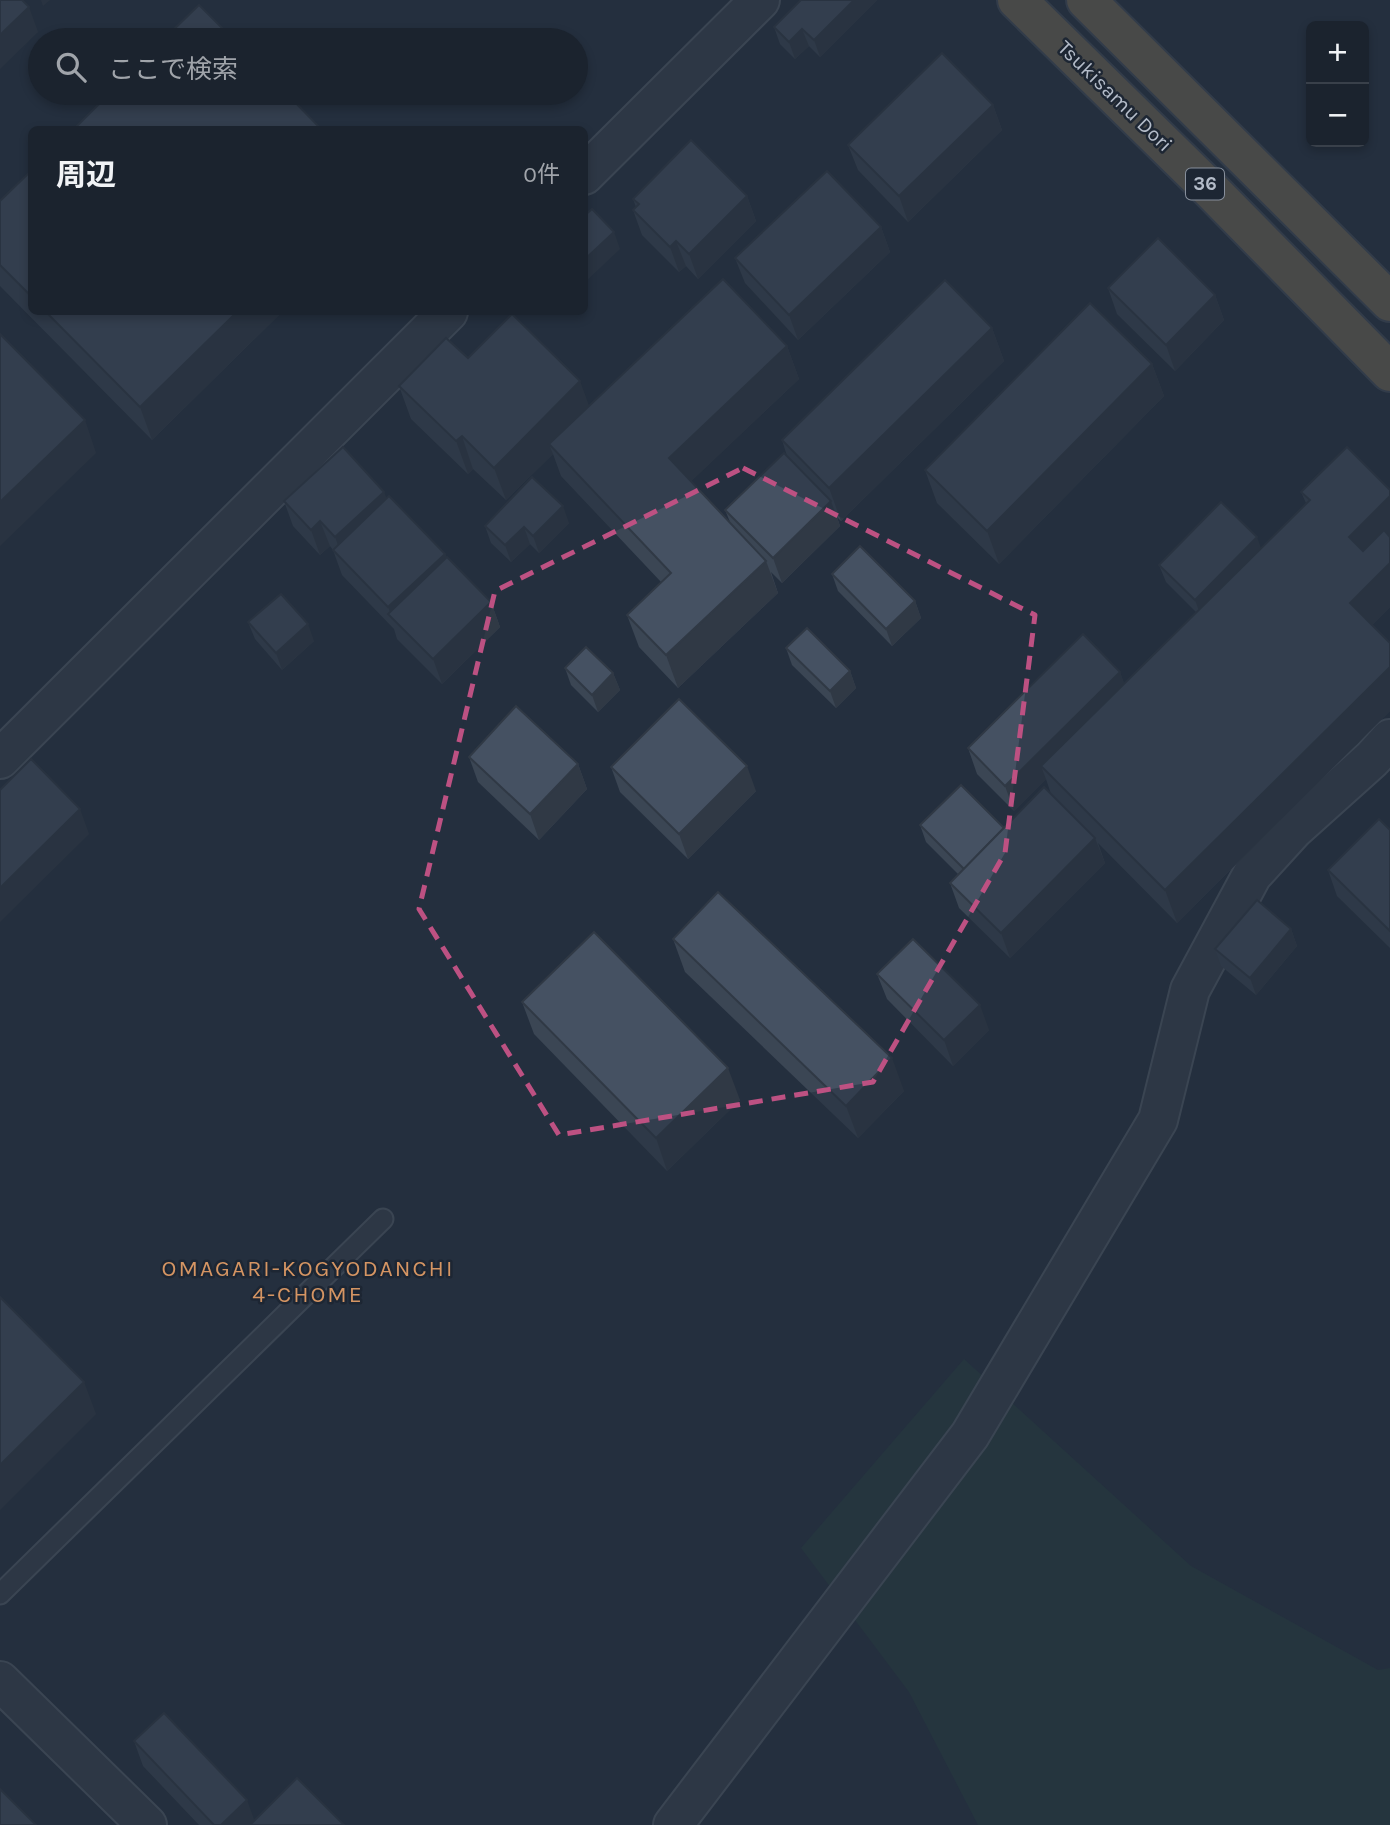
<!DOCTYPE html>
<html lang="ja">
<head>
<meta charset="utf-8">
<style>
	:root { --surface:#1b232e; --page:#242b36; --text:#f1f3f6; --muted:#a0a4aa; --line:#39404a }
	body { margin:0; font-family:Karla,"Noto Sans JP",sans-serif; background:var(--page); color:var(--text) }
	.controls { position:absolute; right:21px; top:21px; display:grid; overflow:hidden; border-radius:10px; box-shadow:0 4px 10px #0003 }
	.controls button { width:63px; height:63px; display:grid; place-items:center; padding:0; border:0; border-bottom:2px solid var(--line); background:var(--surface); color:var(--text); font:35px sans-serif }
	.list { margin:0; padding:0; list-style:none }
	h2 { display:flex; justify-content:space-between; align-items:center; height:91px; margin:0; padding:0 28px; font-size:30px }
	h2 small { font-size:23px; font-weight:400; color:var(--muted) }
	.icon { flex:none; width:38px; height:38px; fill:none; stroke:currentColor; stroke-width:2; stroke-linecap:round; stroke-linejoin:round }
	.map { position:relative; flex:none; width:1390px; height:1825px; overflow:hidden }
	.search { position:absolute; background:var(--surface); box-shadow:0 4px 10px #0003; left:28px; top:28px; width:560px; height:77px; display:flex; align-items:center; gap:18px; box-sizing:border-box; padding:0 24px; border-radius:38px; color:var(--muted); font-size:26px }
	.panel { position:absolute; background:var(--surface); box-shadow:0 4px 10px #0003; left:28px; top:126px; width:560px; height:189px; border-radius:10px }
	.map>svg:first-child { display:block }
	.green { fill:#263c3f }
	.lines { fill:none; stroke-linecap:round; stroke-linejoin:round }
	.lane-casing { stroke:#565f6c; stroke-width:23 }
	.street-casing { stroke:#565f6c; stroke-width:42 }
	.highway-casing { stroke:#434c59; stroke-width:42 }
	.lane { stroke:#38414e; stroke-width:19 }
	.street { stroke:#38414e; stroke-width:38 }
	.highway { stroke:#746855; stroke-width:38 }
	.wall { fill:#3b4654 }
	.shaded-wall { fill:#303945 }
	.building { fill:#455162; stroke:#303945; stroke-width:2 }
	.marked { fill:none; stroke:#bd5182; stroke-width:5; stroke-dasharray:14 9; stroke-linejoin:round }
	.labels { text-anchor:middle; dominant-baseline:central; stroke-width:5; stroke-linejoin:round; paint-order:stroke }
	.shield { fill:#1d2633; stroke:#878f9c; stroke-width:2 }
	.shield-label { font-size:19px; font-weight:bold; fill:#b4bcc9 }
	.street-label { font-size:21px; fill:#b4bcc9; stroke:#1d2633 }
	.neighbourhood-label { font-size:23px; letter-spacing:2px; fill:#d59563; stroke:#1d2633 }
</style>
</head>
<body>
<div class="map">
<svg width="1390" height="1825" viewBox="0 0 1390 1825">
	<rect width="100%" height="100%" fill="#242f3e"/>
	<!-- green -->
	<path class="green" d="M964,1359l227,207 187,104 12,-2v157h-412l-69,-133 -108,-144z"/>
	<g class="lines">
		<!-- lane casing -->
		<g class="lane-casing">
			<path id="lane" d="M0,1594l383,-375"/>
		</g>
		<!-- street casing -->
		<g class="street-casing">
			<g id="street">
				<path d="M584,175l176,-175"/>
				<path d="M0,759l448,-447"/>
				<path d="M0,1681l147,144"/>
				<path d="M673,1825l297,-390 188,-315 32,-130 62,-115 42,-46 78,-70 18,-20"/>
			</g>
		</g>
		<!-- highway casing -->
		<g class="highway-casing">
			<g id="highway">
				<path d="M1017,0l194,190 179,182"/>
				<path d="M1086,0l304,302"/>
			</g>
		</g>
		<!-- lane -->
		<use href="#lane" class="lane"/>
		<!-- street -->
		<use href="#street" class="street"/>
		<!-- highway -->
		<use href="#highway" class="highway"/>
	</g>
	<!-- wall -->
	<g class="wall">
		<path d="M801,0h76l-57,57 -11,-11 -14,13 -15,-15 -6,-17z"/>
		<path d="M993,105l9,25 -94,92 -50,-52 -10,-25z"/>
		<path d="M32,170v142h250l-130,128 -152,-154v-85z"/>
		<path d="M747,196l9,25 -58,58 -12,-13 -7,6 -37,-37 -9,-25 3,-3 -3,-8z"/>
		<path d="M881,227l9,25 -92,88 -53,-57 -10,-25z"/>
		<path d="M1108,288l107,7 9,25 -49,51 -58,-57z"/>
		<path d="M992,328l12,33 -163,160 -4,-4 3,9 -58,57 -11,-11 7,21 -100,95 -39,-41 -12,-32 34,-33 -100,-106 -8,-22 -47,46 -33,-31 -5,5 -57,-55 -12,-33 69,-28 121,48 198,-60 12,33 -108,102 39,41 -5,-12 62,-54 -5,-16z"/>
		<path d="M1152,364l12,32 -165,168 -62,-61 -12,-33z"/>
		<path d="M1390,490v117l-18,18 18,18v68l-213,212 -79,-80 7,20 -95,95 -51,-50 -9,-25 8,-9 -32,-32 -6,-17 84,3 47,-34 -5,-15 -32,32 -37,-37 -9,-26 152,-76 4,12 72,-72 -30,-30 -7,-17 102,-17 45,-45 -5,-11z"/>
		<path d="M387,499l58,55 1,4 45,44 9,25 -58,57 -45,-45 -3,-10 -52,-54 -9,-25 -3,-4 -10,9 -27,-29 -9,-25z"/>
		<path d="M569,523l-30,30 -9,-9 -19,18 -20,-19 -6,-17z"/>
		<path d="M832,574l83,27 6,17 -29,28 -54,-55z"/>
		<path d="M248,622l66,19 -32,29 -27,-31z"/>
		<path d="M786,648l64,23 6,17 -20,20 -44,-43z"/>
		<path d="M565,668l48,5 7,17 -22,22 -27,-27z"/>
		<path d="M469,757l109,7 9,25 -48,51 -61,-58z"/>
		<path d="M611,767l145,24 -68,68 -68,-67z"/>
		<path d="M1390,830v118l-53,-52 -9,-26z"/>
		<path d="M1291,929l6,17 -41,49 -35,-29 -6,-17z"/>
		<path d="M673,939l231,152 -46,47 -173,-166z"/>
		<path d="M877,974l112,56 -36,36 -66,-67z"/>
		<path d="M522,1002l218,98 -73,71 -133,-137z"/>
		<path d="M134,1741l121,80 89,4h-145l-56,-59z"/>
	</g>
	<!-- shaded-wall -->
	<g class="shaded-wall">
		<path d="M41,0h9l-7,6z"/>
		<path d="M854,0h23l-57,57 -6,-17z"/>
		<path d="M29,7l9,25 -38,37v-34z"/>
		<path d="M802,29l7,17 -14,13 -6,-17z"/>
		<path d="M993,105l9,25 -94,92 -9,-26z"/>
		<path d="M747,196l9,25 -58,58 -9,-25z"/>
		<path d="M881,227l9,25 -92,88 -9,-25z"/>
		<path d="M614,232l6,17 -36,34v-23z"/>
		<path d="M676,241l10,25 -7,6 -9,-25z"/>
		<path d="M1215,295l9,25 -49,51 -9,-26z"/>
		<path d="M237,312h45l-130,128 -12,-33z"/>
		<path d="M992,328l12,33 -163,160 -12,-33z"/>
		<path d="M787,346l12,33 -118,112 -12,-33z"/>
		<path d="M1152,364l12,32 -165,168 -12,-33z"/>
		<path d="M580,381l12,33 -43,30 4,10 -47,46 -12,-32z"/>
		<path d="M85,420l11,33 -96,93v-44z"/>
		<path d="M462,436l11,33 -5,5 -12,-33z"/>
		<path d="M384,492l10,25 -50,45 -9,-25z"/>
		<path d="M1390,496v45l-29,29 -12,-33z"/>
		<path d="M831,501l9,25 -58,57 -9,-25z"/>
		<path d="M563,506l6,17 -30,30 -6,-17z"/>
		<path d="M320,521l10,25 -10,9 -9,-25z"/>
		<path d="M524,527l6,17 -19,18 -6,-17z"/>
		<path d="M1257,537l6,17 -62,63 -6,-17z"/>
		<path d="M445,554l9,25 -62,38 -4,-10z"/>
		<path d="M766,561l12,32 -100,95 -12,-33z"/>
		<path d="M1390,563v44l-28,29 -12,-33z"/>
		<path d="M915,601l6,17 -29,28 -6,-17z"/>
		<path d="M491,602l9,25 -58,57 -9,-25z"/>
		<path d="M308,624l6,17 -32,29 -6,-17z"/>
		<path d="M1390,667v44l-213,212 -12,-33z"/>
		<path d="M850,671l6,17 -20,20 -6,-17z"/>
		<path d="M1120,672l9,25 -88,69 5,13 -32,32 -9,-25z"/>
		<path d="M613,673l7,17 -22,22 -6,-17z"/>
		<path d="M578,764l9,25 -48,51 -9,-26z"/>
		<path d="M747,766l9,25 -68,68 -9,-25z"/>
		<path d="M80,809l9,25 -89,88v-34z"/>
		<path d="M1095,838l10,25 -95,95 -9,-25z"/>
		<path d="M1291,929l6,17 -41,49 -6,-17z"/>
		<path d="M980,1005l9,25 -36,36 -9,-26z"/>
		<path d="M892,1058l12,33 -46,47 -12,-32z"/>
		<path d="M728,1068l12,32 -73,71 -11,-33z"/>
		<path d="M84,1382l12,32 -96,96v-45z"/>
		<path d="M247,1800l9,25h-35z"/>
	</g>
	<!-- building -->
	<g class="building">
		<path d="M0,0h22l7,7 -29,28z"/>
		<path d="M801,0h53l-40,40 -12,-11 -13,13 -15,-15z"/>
		<path d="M199,5l35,35h-71z"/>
		<path d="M942,53l51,52 -94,91 -51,-51z"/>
		<path d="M110,93h176l36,37h-249z"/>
		<path d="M691,140l56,56 -58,58 -13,-13 -6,6 -37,-37 6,-6 -6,-5z"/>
		<path d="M32,170v127l-32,-32v-64z"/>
		<path d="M827,171l54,56 -92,88 -54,-57z"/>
		<path d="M592,209l22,23 -30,28v-44z"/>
		<path d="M1158,238l57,57 -49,50 -58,-57z"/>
		<path d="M723,279l64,67 -118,112 97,103 -100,94 -39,-40 44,-42 -122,-129z"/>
		<path d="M945,280l47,48 -163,160 -47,-48z"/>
		<path d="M1090,303l62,61 -165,167 -62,-61z"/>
		<path d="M46,312h191l-97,95z"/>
		<path d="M512,314l68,67 -86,87 -32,-32 -6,5 -57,-55 47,-48 22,20z"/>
		<path d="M0,334l85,86 -85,82z"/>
		<path d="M343,447l41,45 -49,45 -15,-16 -9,9 -27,-29z"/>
		<path d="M1347,447l43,43v6l-41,41 14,14 21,-21 6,7v26l-40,40 40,40v24l-225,223 -124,-124 269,-266 -9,-8z"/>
		<path d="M784,453l47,48 -58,57 -48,-48z"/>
		<path d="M532,477l31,29 -30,30 -9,-9 -19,18 -20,-19z"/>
		<path d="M389,496l56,58 -57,53 -55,-57z"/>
		<path d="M1221,502l36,35 -62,63 -36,-35z"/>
		<path d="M860,546l55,55 -29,28 -54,-55z"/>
		<path d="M447,557l44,45 -58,57 -45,-45z"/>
		<path d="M281,594l27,30 -32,29 -28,-31z"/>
		<path d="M807,628l43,43 -20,20 -44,-43z"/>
		<path d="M1083,634l37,38 -115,114 -37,-38z"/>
		<path d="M586,647l27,26 -21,22 -27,-27z"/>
		<path d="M679,699l68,67 -68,68 -68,-67z"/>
		<path d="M516,706l62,58 -48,50 -61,-57z"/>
		<path d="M31,759l49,50 -80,79v-98z"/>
		<path d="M961,785l43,43 -40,41 -44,-44z"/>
		<path d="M1044,787l51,51 -94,95 -51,-50z"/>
		<path d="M1379,819l11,11v101l-62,-61z"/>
		<path d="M718,892l174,166 -46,48 -173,-167z"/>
		<path d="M1257,900l34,29 -41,49 -35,-29z"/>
		<path d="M594,932l134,136 -72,70 -134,-136z"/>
		<path d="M913,939l67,66 -36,35 -67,-66z"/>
		<path d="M0,1297l84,85 -84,83z"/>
		<path d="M164,1713l83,87 -26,25h-7l-80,-84z"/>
		<path d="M297,1778l47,47h-94z"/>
		<path d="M0,1789l36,36h-36z"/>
	</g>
	<!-- marked area -->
	<path d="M0 0H1390V1825H0ZM743,468l292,147 -30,238 -132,229 -314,53 -140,-226 76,-318z" fill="#242f3e" fill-opacity=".55" fill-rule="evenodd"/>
	<path class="marked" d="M743,468l292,147 -30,238 -132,229 -314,53 -140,-226 76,-318z"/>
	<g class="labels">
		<!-- shield labels -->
		<rect class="shield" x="1186" y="168.5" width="38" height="31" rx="5"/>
		<g class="shield-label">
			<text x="1205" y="184">36</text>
		</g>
		<!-- street labels -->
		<g class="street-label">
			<text transform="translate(1115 96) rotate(44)">Tsukisamu Dori</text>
		</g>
		<!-- neighbourhood labels -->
		<g class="neighbourhood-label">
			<text x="308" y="1268">OMAGARI-KOGYODANCHI<tspan x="308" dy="26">4-CHOME</tspan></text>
		</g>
	</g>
</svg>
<div class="controls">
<button>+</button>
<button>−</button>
</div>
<div class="search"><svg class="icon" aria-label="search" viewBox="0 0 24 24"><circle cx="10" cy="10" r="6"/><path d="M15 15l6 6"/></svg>ここで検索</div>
<section class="panel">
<h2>周辺<small>0件</small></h2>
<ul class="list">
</ul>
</section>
</div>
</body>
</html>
